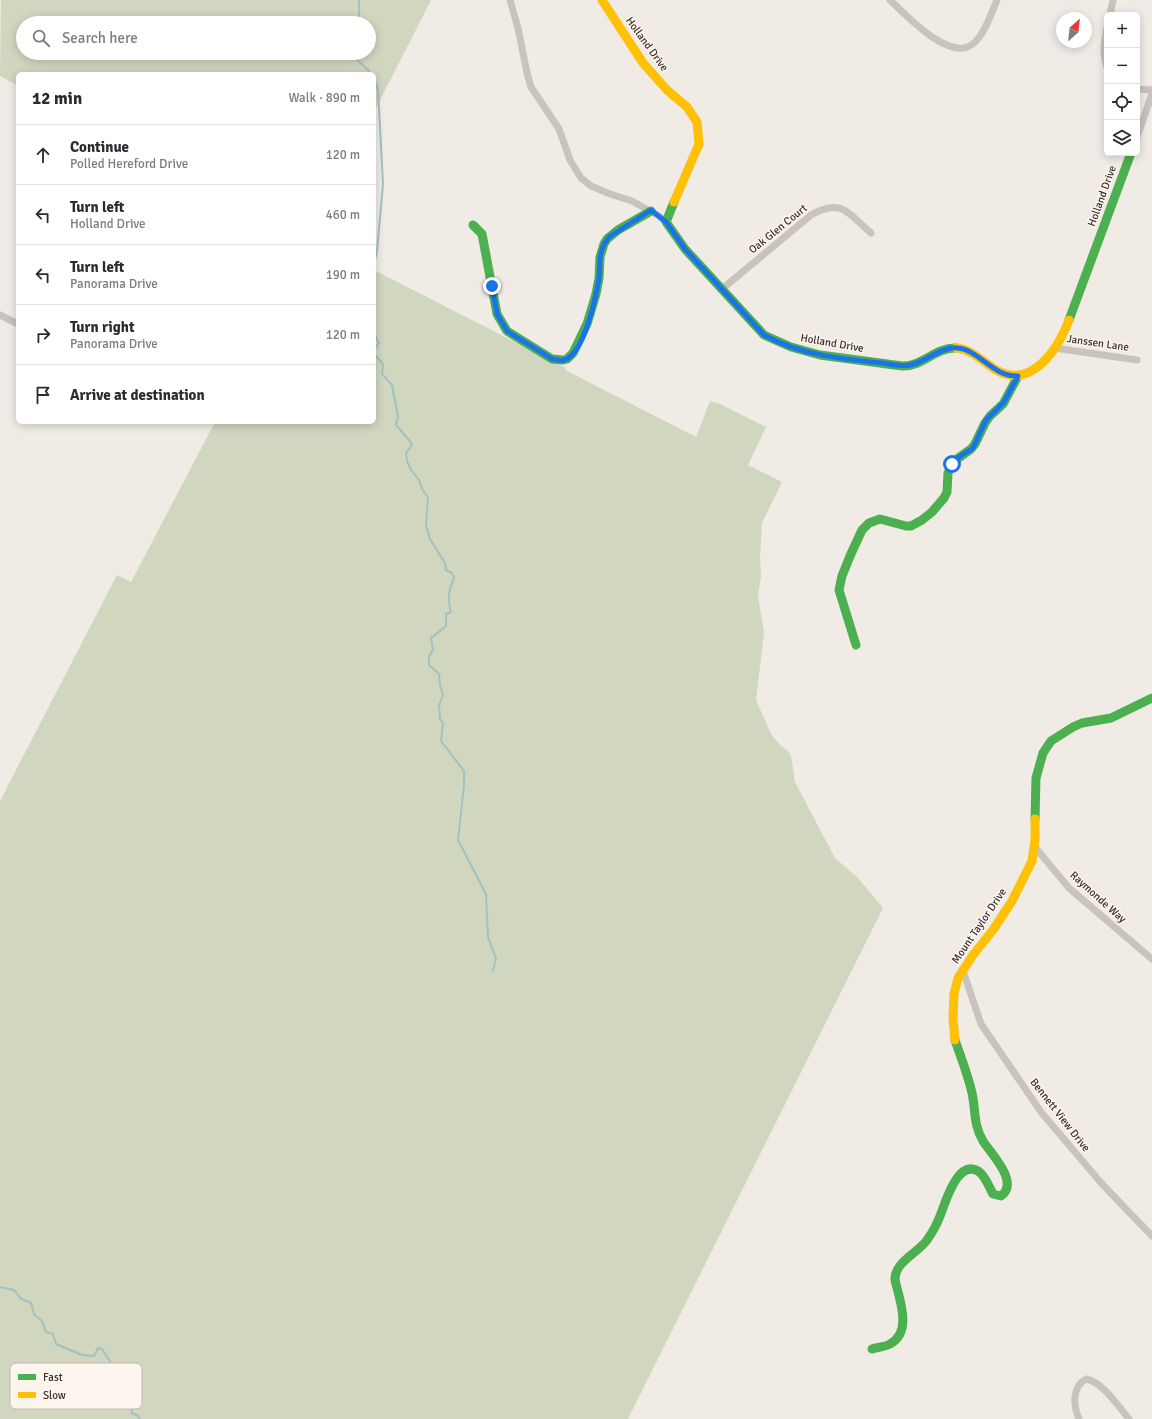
<!DOCTYPE html>
<html lang="en">
<head>
<meta charset="utf-8">
<style>
	:root { --surface:#fff; --page:#f7f7f7; --text:#2b2b33; --muted:#7c7c81; --line:#e1e1e2 }
	body { margin:0; font-family:Signika,sans-serif; background:var(--page); color:var(--text) }
	.controls { position:absolute; right:12px; top:12px; display:grid; overflow:hidden; border-radius:6px; box-shadow:0 2px 10px #0003 }
	.controls button { width:36px; height:36px; display:grid; place-items:center; padding:0; border:0; border-bottom:1px solid var(--line); background:var(--surface); color:var(--text); font:20px sans-serif }
	.compass { position:absolute; left:1056px; top:12px; width:36px; height:36px; border-radius:50%; background:var(--surface); box-shadow:0 2px 10px #0003; rotate:27deg }
	.stop { position:absolute; width:12px; height:12px; margin:-9px; border:3px solid #1a73e8; border-radius:50%; background:#fff }
	.stop.end { background:#1a73e8; border-color:#fff; box-shadow:0 1px 4px #0008 }
	.list { margin:0; padding:0; list-style:none }
	h2 { display:flex; justify-content:space-between; align-items:center; height:52px; margin:0; padding:0 16px; font-size:17px }
	h2 small { font-size:13px; font-weight:400; color:var(--muted) }
	.list li { display:grid; grid-template-columns:26px 1fr auto; gap:12px; align-items:center; box-sizing:border-box; height:60px; padding:0 16px; border-top:1px solid var(--line) }
	.list b { display:block; font-size:15px; white-space:nowrap }
	.list p { margin:0; font-size:13px; white-space:nowrap; color:var(--muted) }
	.list em { font-size:13px; font-style:normal; color:var(--muted) }
	.icon { flex:none; width:22px; height:22px; fill:none; stroke:currentColor; stroke-width:2; stroke-linecap:round; stroke-linejoin:round }
	.map { position:relative; flex:none; width:1152px; height:1419px; overflow:hidden }
	.search { position:absolute; background:var(--surface); box-shadow:0 2px 10px #0003; left:16px; top:16px; width:360px; height:44px; display:flex; align-items:center; gap:10px; box-sizing:border-box; padding:0 14px; border-radius:22px; color:var(--muted); font-size:15px }
	.panel { position:absolute; background:var(--surface); box-shadow:0 2px 10px #0003; left:16px; top:72px; width:360px; height:352px; border-radius:6px }
	.map>svg:first-child { display:block }
	.green { fill:#d1d6bf; fill-rule:evenodd }
	.lines { fill:none; stroke-linecap:round; stroke-linejoin:round }
	.stream { stroke:#a1c2c1; stroke-width:2 }
	.street { stroke:#c9c3be; stroke-width:7 }
	.fast { stroke:#4caf50; stroke-width:9 }
	.slow { stroke:#ffc107; stroke-width:9 }
	.route { stroke:#1a73e8; stroke-width:5 }
	.labels { text-anchor:middle; dominant-baseline:central; stroke-width:3; stroke-linejoin:round; paint-order:stroke }
	.street-label { font-size:11px; fill:#3b302b; stroke:#fbf5ee }
	.key { fill:#fbf5ee; stroke:#c1bab4; stroke-width:1 }
	.key-label { font-size:11px; fill:#3b302b }
</style>
</head>
<body>
<div class="map">
<svg width="1152" height="1419" viewBox="0 0 1152 1419">
	<rect width="100%" height="100%" fill="#f0ebe5"/>
	<!-- green -->
	<g class="green">
		<path d="M1,0h430l-57,112v-38h-356v12l-18,-10zM23,23h346v30h-346z"/>
		<path d="M374,270l192,98 -1,2 131,67 14,-36 10,3 46,23 -18,38 34,17 -20,41 -2,35 1,18 -3,20 6,37 -8,67 15,34 9,11 7,5 4,6 4,26 40,76 23,20 25,30 -255,511h-628v-618l117,-226 14,7 83,-158 -4,-2h164z"/>
	</g>
	<g class="lines">
		<!-- stream -->
		<g class="stream">
			<path d="M359,0v23"/>
			<path d="M356,53l-1,5 13,12 2,4"/>
			<path d="M374,81l4,8 5,95 -6,67 -3,14"/>
			<path d="M374,333l5,10 -5,7"/>
			<path d="M374,354l9,10 -1,10 10,11 6,32 -2,8 13,15 3,5 -6,8 1,8 4,9 8,10 3,9 6,8 -2,28 4,14 15,24 1,7 6,3 2,5c-5,11 -7,22 -3,34l-5,2v12l-15,12 2,12 -4,6v9l10,9 1,11 3,10 -4,10 1,14 3,4 -2,18 23,30v14l-6,55 28,54 2,43 8,21 -3,13"/>
			<path d="M0,1287l14,3 7,9 10,4 3,11 8,7 4,11 7,2 3,10 26,11 12,1 4,-8 4,1 9,14 12,7v14l9,4 2,10 -3,9 1,6 6,3 2,3"/>
		</g>
		<!-- street -->
		<g class="street">
			<path d="M510,0l8,28 9,45 4,14 28,42 11,31 11,18 10,8 19,8 22,7 27,15 7,6"/>
			<path d="M890,0c16,15 61,64 84,43 11,-10 17,-29 23,-43"/>
			<path d="M1110,15l3,-15"/>
			<path d="M1107,28c-3,15 -5,25 0,39"/>
			<path d="M1137,89l15,1"/>
			<path d="M1137,137l15,-43"/>
			<path d="M722,289l89,-74c32,-18 37,-1 60,18"/>
			<path d="M0,315l18,9"/>
			<path d="M1055,348l82,12"/>
			<path d="M1034,846l35,42 83,71"/>
			<path d="M963,971l18,53 60,88 61,72 50,52"/>
			<path d="M1079,1419c-6,-14 -7,-32 7,-40 17,3 32,27 43,40"/>
		</g>
		<!-- fast -->
		<g class="fast">
			<path d="M674,202l-8,20 19,27 79,86 27,12 29,8 82,11c20,1 34,-19 54,-18"/>
			<path d="M473,225l9,9 15,80 10,17 45,28 11,1 4,-1 6,-6 14,-29 9,-30 3,-16 1,-21 4,-13 3,-5 11,-9 33,-19"/>
			<path d="M1069,320l62,-167"/>
			<path d="M856,645l-17,-55 3,-14 8,-20 12,-26 7,-7 11,-4 26,7h5l11,-6 10,-8 12,-14 3,-6 1,-19 4,-9 5,-5 14,-10 4,-5 10,-21 5,-7 13,-12 15,-28"/>
			<path d="M1035,819l1,-41 7,-25 8,-12 22,-14 9,-4 29,-5 41,-20"/>
			<path d="M872,1349c6,-2 13,-2 18,-5 23,-12 9,-46 5,-64 -1,-18 23,-27 32,-40 5,-7 10,-16 13,-24 5,-12 17,-57 38,-45 7,4 11,16 15,23l8,2c19,-14 -10,-42 -18,-55 -10,-17 -7,-30 -11,-48 -4,-18 -11,-35 -17,-53"/>
		</g>
		<!-- slow -->
		<g class="slow">
			<path d="M602,0l41,63 24,27 20,17 10,15 2,22 -25,58"/>
			<path d="M956,348c16,1 27,14 40,22 36,20 62,-21 73,-50"/>
			<path d="M955,1040l-2,-21 1,-25 4,-16 15,-23 20,-25 19,-29 20,-40 3,-21v-21"/>
		</g>
	</g>
	<g class="lines">
		<!-- route -->
		<path class="route" d="M492,286l5,28 10,17 45,28c4,1 8,2 12,1 20,-5 32,-64 35,-82 1,-8 0,-17 2,-25 1,-6 4,-11 8,-16l42,-27 15,12 19,27 79,86c36,20 78,24 118,28 8,1 20,4 28,2 16,-3 31,-19 48,-17 21,2 35,29 60,28l-14,26 -18,18 -13,28 -17,11 -4,5"/>
	</g>
	<g class="labels">
		<!-- street labels -->
		<g class="street-label">
			<text transform="translate(647 44) rotate(54)">Holland Drive</text>
			<text transform="translate(1102 196) rotate(-70)">Holland Drive</text>
			<text transform="translate(778 229) rotate(-39)">Oak Glen Court</text>
			<text transform="translate(832 343) rotate(10)">Holland Drive</text>
			<text transform="translate(1098 343) rotate(8)">Janssen Lane</text>
			<text transform="translate(1098 897) rotate(42)">Raymonde Way</text>
			<text transform="translate(979 926) rotate(-56)">Mount Taylor Drive</text>
			<text transform="translate(1060 1115) rotate(52)">Bennett View Drive</text>
		</g>
	</g>
	<!-- legend -->
	<rect x="10" y="1363" width="132" height="46" rx="6" class="key"/>
	<rect x="18" y="1374" width="18" height="6" fill="#4caf50"/>
	<rect x="18" y="1392" width="18" height="6" fill="#ffc107"/>
	<g class="key-label">
		<text x="43" y="1381">Fast</text>
		<text x="43" y="1399">Slow</text>
	</g>
</svg>
<div class="controls">
<button>+</button>
<button>−</button>
<button><svg class="icon" aria-label="locate" viewBox="0 0 24 24"><circle cx="12" cy="12" r="6"/><path d="M12 2v4M12 18v4M2 12h4M18 12h4"/></svg></button>
<button><svg class="icon" aria-label="layers" viewBox="0 0 24 24"><path d="M12 4l9 5-9 5-9-5zM3 14l9 5 9-5"/></svg></button>
</div>
<svg class="compass" viewBox="-18 -18 36 36"><path d="M0-13l5 13h-10z" fill="#e53935"/><path d="M0 13l5-13h-10z" fill="#7c7c81"/></svg>
<div class="stop" style="left:952px;top:464px"></div>
<div class="stop end" style="left:492px;top:286px"></div>
<div class="search"><svg class="icon" aria-label="search" viewBox="0 0 24 24"><circle cx="10" cy="10" r="6"/><path d="M15 15l6 6"/></svg>Search here</div>
<section class="panel">
<h2>12 min<small>Walk · 890 m</small></h2>
<ul class="list">
<li><svg class="icon" aria-label="ahead" viewBox="0 0 24 24"><path d="M12 20V5M6 11l6-6 6 6"/></svg><div><b>Continue</b><p>Polled Hereford Drive</p></div><em>120 m</em></li>
<li><svg class="icon" aria-label="left" viewBox="0 0 24 24"><path d="M17 20v-9H6M10 6l-5 5 5 5"/></svg><div><b>Turn left</b><p>Holland Drive</p></div><em>460 m</em></li>
<li><svg class="icon" aria-label="left" viewBox="0 0 24 24"><path d="M17 20v-9H6M10 6l-5 5 5 5"/></svg><div><b>Turn left</b><p>Panorama Drive</p></div><em>190 m</em></li>
<li><svg class="icon" aria-label="right" viewBox="0 0 24 24"><path d="M7 20v-9h11M14 6l5 5-5 5"/></svg><div><b>Turn right</b><p>Panorama Drive</p></div><em>120 m</em></li>
<li><svg class="icon" aria-label="arrive" viewBox="0 0 24 24"><path d="M6 21V4h12l-3 4 3 4H6"/></svg><div><b>Arrive at destination</b></div></li>
</ul>
</section>
</div>
</body>
</html>
